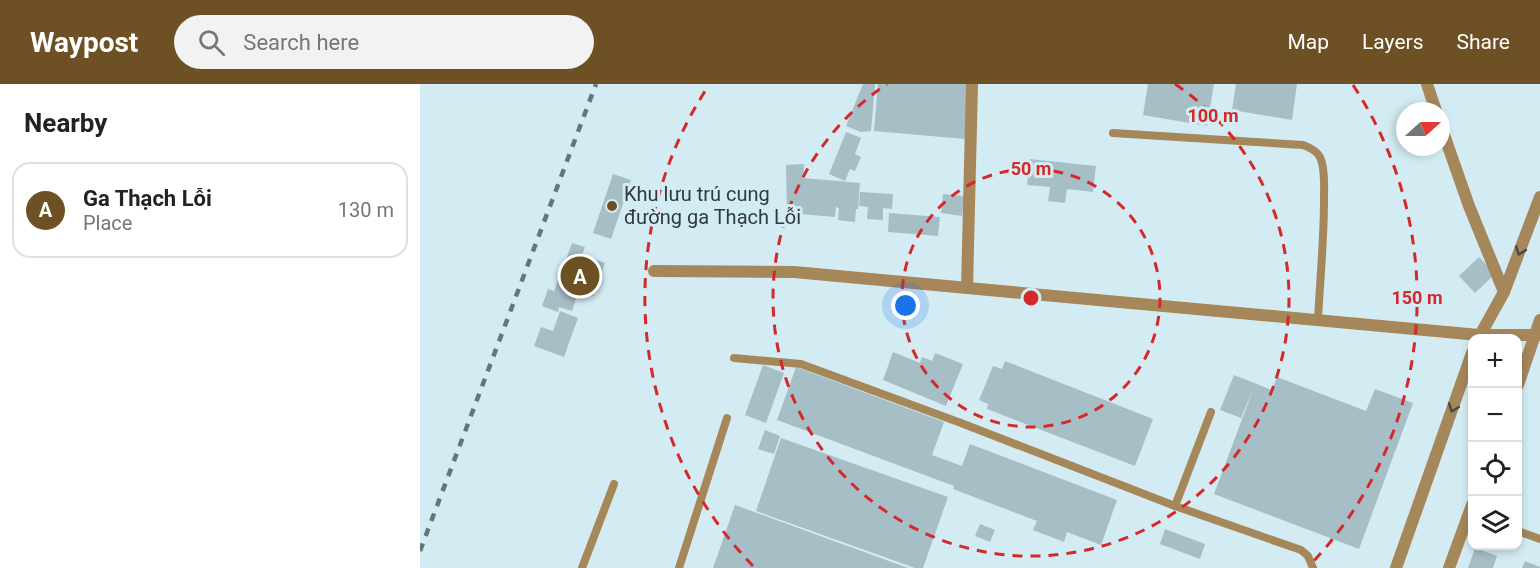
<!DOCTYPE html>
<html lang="en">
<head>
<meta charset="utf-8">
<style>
	:root { --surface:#fff; --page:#f2f2f2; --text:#222; --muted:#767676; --line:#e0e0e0; --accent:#6d5024 }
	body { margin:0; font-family:Roboto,sans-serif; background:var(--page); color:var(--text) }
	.controls { position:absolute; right:18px; bottom:18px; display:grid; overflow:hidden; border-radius:12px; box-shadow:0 3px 9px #0003 }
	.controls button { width:54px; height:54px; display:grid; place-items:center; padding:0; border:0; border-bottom:2px solid var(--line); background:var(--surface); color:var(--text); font:30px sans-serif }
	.compass { position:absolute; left:976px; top:18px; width:54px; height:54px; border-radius:50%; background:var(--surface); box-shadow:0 3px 9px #0003; rotate:69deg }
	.you { position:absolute; left:486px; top:222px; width:21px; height:21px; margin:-15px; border:4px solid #fff; border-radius:50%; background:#1a73e8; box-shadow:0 0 0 9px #1a73e833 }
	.badge { display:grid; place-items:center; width:39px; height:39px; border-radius:50%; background:var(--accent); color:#fff; font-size:20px; font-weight:700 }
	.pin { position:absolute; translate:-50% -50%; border:3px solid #fff; box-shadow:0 2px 6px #0006 }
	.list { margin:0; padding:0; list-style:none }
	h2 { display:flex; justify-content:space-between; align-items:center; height:78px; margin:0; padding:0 24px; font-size:26px }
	h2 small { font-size:20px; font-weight:400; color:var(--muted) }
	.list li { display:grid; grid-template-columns:39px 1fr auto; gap:18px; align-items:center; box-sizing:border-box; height:96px; margin:0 12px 12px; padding:0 12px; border:2px solid var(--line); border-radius:18px }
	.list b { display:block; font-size:22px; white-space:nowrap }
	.list p { margin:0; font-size:20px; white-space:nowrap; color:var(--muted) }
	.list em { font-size:20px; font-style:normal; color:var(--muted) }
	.icon { flex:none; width:33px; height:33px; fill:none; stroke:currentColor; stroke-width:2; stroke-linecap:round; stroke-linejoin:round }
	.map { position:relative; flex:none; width:1120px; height:484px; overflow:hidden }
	header { display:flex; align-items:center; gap:36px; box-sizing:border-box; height:84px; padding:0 30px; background:var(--accent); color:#fff }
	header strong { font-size:28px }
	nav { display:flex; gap:33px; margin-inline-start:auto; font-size:21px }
	.search { width:420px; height:54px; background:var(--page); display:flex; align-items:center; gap:15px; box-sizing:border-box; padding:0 21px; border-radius:33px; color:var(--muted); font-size:22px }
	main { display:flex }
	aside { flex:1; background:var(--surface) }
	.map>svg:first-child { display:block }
	.building { fill:#a6bec6 }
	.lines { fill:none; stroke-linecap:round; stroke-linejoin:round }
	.service { stroke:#a6875a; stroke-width:8 }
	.minor { stroke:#a6875a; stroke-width:12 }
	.tertiary { stroke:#a6875a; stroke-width:12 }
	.rail { stroke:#66757a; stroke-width:4.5; stroke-dasharray:8 8; stroke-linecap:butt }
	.oneway { stroke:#484944 }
	.ring { fill:none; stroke:#d62828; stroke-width:3; stroke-dasharray:10 8 }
	.poi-dot { fill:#6d5024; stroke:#d3ecf4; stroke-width:2 }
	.labels { text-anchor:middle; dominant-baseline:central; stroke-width:6; stroke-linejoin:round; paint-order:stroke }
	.poi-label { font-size:20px; fill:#303a3e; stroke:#d3ecf4; text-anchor:start }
	.centre { fill:#d62828; stroke:#d3ecf4; stroke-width:3 }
	.ring-label { font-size:18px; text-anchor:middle; font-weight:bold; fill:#d62828; stroke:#d3ecf4; stroke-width:6; stroke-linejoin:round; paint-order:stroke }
</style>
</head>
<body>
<header>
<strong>Waypost</strong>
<div class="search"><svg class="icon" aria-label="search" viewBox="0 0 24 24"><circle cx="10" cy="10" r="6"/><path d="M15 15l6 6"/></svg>Search here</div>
<nav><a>Map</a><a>Layers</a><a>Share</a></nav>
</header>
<main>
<aside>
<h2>Nearby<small></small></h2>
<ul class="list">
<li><span class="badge">A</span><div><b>Ga Thạch Lỗi</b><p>Place</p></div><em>130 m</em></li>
</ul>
</aside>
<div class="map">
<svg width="1120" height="484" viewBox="0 0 1120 484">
	<rect width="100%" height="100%" fill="#d3ecf4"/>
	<!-- building -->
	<g class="building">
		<path d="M443,0h12l-4,47 -10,1 -15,-6z"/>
		<path d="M458,0h92l-5,55 -91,-8z"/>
		<path d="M728,0h66l-7,42 -64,-11z"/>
		<path d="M816,0h61l-5,36 -60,-10z"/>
		<path d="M426,48l15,6 -6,16 6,3 -6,14 -5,-2 -5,12 -16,-7z"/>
		<path d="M610,75l66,7 -3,26 -26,-3 -2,14 -17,-2 2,-14 -23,-2z"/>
		<path d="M384,80l-1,14 57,5 -2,26h-2l-1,13 -17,-2 1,-12 -3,-1 -1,10 -35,-3v2l-13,-1 -1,-50z"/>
		<path d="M193,90l18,6 -20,59 -18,-6z"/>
		<path d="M440,108l33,2 -1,15 -9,-1v12l-16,-1 1,-12 -9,-1z"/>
		<path d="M523,110l21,2 -2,20 -21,-3z"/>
		<path d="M469,129l51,4 -2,19 -50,-4z"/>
		<path d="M152,159l13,4 -3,8 23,8 -12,33 -14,-6 -7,21 -13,-4 -1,5 -16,-6 6,-17 6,2z"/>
		<path d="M1059,173l16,17 -20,19 -16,-17z"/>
		<path d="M140,227l18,7 -14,39 -30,-11 7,-19 12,4z"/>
		<path d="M473,268l27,11 2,-6 10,4 3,-8 28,11 -17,42 -63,-26z"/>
		<path d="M585,277l148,58 -18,47 -148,-57 1,-5 -9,-4 14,-34 9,3z"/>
		<path d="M343,281l21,8 -18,50 -21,-8z"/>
		<path d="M376,283l148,55 -12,33 30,11 8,-22 147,56 -16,45 -34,-13 -3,10 -31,-12 4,-9 -84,-32 1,-3 -177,-66z"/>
		<path d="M814,291l38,15 5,-13 89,34 9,-22 38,14 -54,146 -145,-55 39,-104 -12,28 -21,-8z"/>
		<path d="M345,346l15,6 -6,18 -16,-5z"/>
		<path d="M361,354l167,59 -25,71h-8l-159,-57z"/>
		<path d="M315,421l173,63h-195z"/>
		<path d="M560,440l15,6 -5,12 -15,-6z"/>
		<path d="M745,445l40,15 -5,15 -40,-15z"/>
		<path d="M1055,464l22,8 -4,12h-25z"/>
		<path d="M1105,477l15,6v1h-18z"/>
	</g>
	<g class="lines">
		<!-- service -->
		<g class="service">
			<path d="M693,49l190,12c10,4 17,8 19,18 3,12 2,25 2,37 0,40 -4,80 -6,120"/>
			<path d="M314,274l67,6 160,59 214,83 126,44 7,6 5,12"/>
			<path d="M755,422l36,-94"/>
			<path d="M1098,447l22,8"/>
			<path d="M162,484l32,-84"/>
			<path d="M259,484l48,-150"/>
		</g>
		<!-- minor -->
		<g class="minor">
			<path d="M1007,0l9,27"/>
			<path d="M1021,42l28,80 35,86"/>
			<path d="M234,187l140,1 685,63"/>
			<path d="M547,204l5,-204"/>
		</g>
		<!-- tertiary -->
		<g class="tertiary">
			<path d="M1059,251h61"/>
			<path d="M1058,255l26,-47 36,-95"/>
			<path d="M1098,301l22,-65"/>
			<path d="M976,484l76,-215"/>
			<path d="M1029,484l23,-63"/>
		</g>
		<!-- rail -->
		<path class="rail" d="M0,467l176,-467"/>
	</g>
	<!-- one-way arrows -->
	<defs><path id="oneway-chevron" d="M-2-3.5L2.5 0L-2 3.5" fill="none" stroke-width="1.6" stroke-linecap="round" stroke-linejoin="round" transform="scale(1.5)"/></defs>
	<g class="oneway">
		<use href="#oneway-chevron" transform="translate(1100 167) rotate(110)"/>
		<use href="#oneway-chevron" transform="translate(1033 324) rotate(110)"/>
	</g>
	<!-- distance rings -->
	<g class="ring">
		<circle cx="611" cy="214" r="129"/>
		<path d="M755 0A258 258 0 1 1 467 0"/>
		<path d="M333 482A386 386 0 0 1 289 1M933 1A386 386 0 0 1 889 482"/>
	</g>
	<!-- markers -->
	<circle class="poi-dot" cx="192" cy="122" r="6"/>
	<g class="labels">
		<!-- poi labels -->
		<g class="poi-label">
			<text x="204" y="110">Khu lưu trú cung<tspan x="204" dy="23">đường ga Thạch Lỗi</tspan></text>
		</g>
	</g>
	<circle cx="611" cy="214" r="9" class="centre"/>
	<g class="ring-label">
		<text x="793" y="38">100 m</text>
		<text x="611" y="91">50 m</text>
		<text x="997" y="220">150 m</text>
	</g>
</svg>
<div class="controls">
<button>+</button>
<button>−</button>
<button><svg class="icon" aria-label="locate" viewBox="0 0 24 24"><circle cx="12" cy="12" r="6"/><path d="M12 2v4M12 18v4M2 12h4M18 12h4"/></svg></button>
<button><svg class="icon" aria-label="layers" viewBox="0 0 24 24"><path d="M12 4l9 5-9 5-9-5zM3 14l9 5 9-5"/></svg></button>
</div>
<svg class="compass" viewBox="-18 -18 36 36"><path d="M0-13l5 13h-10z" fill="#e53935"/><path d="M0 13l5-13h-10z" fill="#767676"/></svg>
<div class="you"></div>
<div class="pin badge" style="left:160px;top:192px">A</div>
</div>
</main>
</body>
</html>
